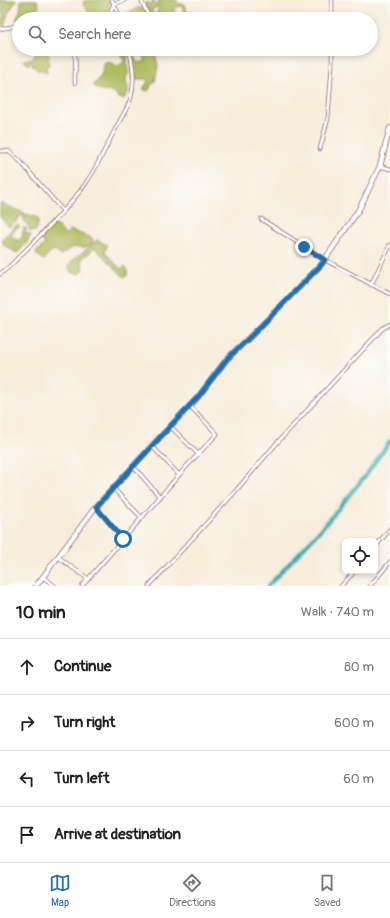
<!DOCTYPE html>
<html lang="en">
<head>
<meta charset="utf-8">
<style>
	:root { --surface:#fff; --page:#f6f6f6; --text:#222; --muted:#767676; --line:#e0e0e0; --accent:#1f6fb2 }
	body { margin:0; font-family:Pangolin,sans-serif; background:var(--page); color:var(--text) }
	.controls { position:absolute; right:12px; bottom:12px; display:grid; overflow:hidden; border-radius:6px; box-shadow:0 2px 6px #0003 }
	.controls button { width:36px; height:36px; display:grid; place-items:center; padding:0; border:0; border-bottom:1px solid var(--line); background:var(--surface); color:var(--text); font:20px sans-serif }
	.stop { position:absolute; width:12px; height:12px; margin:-9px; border:3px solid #1f6fb2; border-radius:50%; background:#fff }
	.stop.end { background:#1f6fb2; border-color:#fff; box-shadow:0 1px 4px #0008 }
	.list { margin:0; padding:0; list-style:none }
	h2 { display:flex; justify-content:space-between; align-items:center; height:52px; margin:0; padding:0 16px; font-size:17px }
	h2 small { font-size:13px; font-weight:400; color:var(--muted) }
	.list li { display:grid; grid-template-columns:26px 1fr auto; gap:12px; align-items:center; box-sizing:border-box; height:56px; padding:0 16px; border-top:1px solid var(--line) }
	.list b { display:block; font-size:15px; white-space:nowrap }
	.list em { font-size:13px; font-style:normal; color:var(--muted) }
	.icon { flex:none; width:22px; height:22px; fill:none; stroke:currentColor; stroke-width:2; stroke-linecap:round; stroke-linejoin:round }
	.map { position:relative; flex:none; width:390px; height:586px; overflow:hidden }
	.search { position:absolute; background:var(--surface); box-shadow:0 2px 6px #0003; left:12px; right:12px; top:12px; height:44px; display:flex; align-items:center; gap:10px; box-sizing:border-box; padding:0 14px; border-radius:22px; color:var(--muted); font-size:15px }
	.sheet { height:276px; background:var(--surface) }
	nav { display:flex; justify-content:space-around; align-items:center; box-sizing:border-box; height:56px; border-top:1px solid var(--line); background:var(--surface); font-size:11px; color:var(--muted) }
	nav a { display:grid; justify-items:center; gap:2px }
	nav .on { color:var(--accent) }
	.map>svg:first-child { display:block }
	.green { fill:#afbc5e; stroke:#7c6e44 }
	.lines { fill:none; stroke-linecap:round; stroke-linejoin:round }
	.canal { stroke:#39aab5; stroke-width:4 }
	.minor-casing { stroke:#876769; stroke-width:4.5 }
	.secondary-casing { stroke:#876769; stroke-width:6 }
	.minor { stroke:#fff; stroke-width:3 }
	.secondary { stroke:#fff; stroke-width:4.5 }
	.route { stroke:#1f6fb2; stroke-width:5 }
</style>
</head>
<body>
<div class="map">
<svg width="390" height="586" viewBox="0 0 390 586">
	<rect width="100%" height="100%" fill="#fdfcf7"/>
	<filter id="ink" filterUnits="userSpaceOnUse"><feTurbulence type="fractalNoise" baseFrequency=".025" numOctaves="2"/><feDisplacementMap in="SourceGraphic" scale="8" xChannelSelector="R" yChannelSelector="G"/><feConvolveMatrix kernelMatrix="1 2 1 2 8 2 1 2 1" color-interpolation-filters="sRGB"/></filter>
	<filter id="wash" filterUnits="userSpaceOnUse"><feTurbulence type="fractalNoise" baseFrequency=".012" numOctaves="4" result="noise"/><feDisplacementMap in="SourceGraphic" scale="16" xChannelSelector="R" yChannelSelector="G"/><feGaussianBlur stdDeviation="0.9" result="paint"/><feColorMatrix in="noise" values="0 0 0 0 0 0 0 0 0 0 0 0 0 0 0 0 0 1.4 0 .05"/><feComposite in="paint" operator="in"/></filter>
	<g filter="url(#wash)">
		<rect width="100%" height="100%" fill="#f7eddb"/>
		<!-- green -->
		<g class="green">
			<path d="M0,0h17c-5,7 -11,15 -12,25h-5v-4l4,-5 -2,-3 1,-8h-3z"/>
			<path d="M21,0h16l2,7 -7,8 -5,-3 -3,1v6h-5v4l-3,-4 4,-8z"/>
			<path d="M91,0h18v10l-5,9h-17l6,-4v-4l-5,1 -2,-4 -3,-3 1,-4h6z"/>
			<path d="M152,0h2l3,5 2,-1 -1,-4h18l4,4 3,-1 3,4 1,7 -12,3v-2l9,-2 -2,-7 -6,1 -2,4 1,3 -2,3c-4,1 -6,0 -9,0v-2l-2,-2 -3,1 -3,-1 3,-4v-2l-7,2 1,4 -1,1 2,1 -1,3 1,1h-4c-1,-5 -1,-11 -6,-13l2,-3 2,-1 2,2 3,-1z"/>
			<path d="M137,8h5l5,11h-24l-2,-2c5,-5 11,-5 16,-9z"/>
			<path d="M41,49h5l1,4 2,2 1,2 -2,2 1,6 -3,2 1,6 -11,-4 -1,-2 -2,-1 -2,-5h-1l-1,4 -5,-4v-1l11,-3v-4l3,-2h4z"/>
			<path d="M120,49h5l3,6 -1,8 1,11 -2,4c0,10 6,11 -2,21l-6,-1 -2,-5 -19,-4 -4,-4 8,-9 4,-14 6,1 7,3 6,-4z"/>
			<path d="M137,49h18v4l3,12 -3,17 -5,4v3l-3,2 -4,-2 4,-6 1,-3 -3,-1h-12l-2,-20 5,-1 -1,3 5,2 6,-2 -5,-9 -5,1 -3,3h-2l1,-3z"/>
			<path d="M0,203l25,10 2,2 1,-1 10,4v5l-2,8h-6l-2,-6 -4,-3 -1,-4 4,-1v-1h-7l-3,5 -8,6 -9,-10z"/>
			<path d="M52,222l8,7 5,6 5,-5 22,8 1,4c-9,10 -13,2 -21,6 -4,2 -8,5 -12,7l-6,-5 -5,3 -5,7 -9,-7 10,-9 -6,-8z"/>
			<path d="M16,225l4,2 -5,2 -4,7 7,5 5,-5 -1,-1 2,-8 3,2 -2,4 6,2c-3,8 -9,13 -14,18l-13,-8 -2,-6z"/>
			<path d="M97,240l10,5 -2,7 6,7 10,10 4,-3 2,4v6l-3,1 -29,-29 -14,12 3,10 -5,4 -8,-2 -3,-7 6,-6 13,-10z"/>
		</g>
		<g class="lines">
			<!-- canal -->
			<path class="canal" d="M268,586l57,-61 41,-50 24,-34"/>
		</g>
	</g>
	<g filter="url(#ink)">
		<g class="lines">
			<!-- minor casing -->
			<g class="minor-casing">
				<g id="minor">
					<path d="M112,0l9,19"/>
					<path d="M141,0l9,19"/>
					<path d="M332,0v19"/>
					<path d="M107,19l7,-15 11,-4"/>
					<path d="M0,29l16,-3 3,1"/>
					<path d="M73,49c5,11 1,23 2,34"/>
					<path d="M48,52l14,-3"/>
					<path d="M320,149l8,-31 4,-53v-16"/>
					<path d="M0,151h8l11,9 44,51"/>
					<path d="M380,166l10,3"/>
					<path d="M261,219l64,41 65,34"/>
					<path d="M0,274l10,-8c26,-27 54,-52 76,-83 12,-17 19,-35 29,-53 5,-11 13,-21 16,-33 4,-15 2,-33 -2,-48"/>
					<path d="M371,285l19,-40"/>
					<path d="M170,426l28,28"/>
					<path d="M152,446l27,29"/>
					<path d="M133,466l27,31"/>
					<path d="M113,488l29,30"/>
					<path d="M96,507l27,32"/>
					<path d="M375,547l15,-18"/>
					<path d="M58,557l30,22"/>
					<path d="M43,577l12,9"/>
					<path d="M82,586l105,-120 30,-32 -27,-28"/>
					<path d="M149,586l84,-92 43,-50 106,-115 8,-5"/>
					<path d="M341,586l14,-15"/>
					<path d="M370,586l20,-24"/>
				</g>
			</g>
			<!-- secondary casing -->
			<g class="secondary-casing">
				<path id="secondary" d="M36,586l58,-77 69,-75 35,-37 29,-38 28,-27 66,-67 37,-54 7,-14 15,-31 10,-38"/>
			</g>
			<!-- minor -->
			<use href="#minor" class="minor"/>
			<!-- secondary -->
			<use href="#secondary" class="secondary"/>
		</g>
	</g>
	<g class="lines" filter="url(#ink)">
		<!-- route -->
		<path class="route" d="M123,539l-27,-32 67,-73 35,-37 29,-38 28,-27 66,-67 4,-5 -21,-13"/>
	</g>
</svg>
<div class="controls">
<button><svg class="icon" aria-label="locate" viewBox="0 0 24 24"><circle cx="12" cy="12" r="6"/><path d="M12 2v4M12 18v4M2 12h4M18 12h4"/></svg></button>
</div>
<div class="stop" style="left:123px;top:539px"></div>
<div class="stop end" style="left:304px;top:247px"></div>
<div class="search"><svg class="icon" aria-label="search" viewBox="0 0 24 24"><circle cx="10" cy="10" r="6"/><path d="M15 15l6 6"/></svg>Search here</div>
</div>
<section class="sheet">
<h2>10 min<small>Walk · 740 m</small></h2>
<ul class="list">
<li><svg class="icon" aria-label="ahead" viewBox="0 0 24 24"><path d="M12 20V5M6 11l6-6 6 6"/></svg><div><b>Continue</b></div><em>80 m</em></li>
<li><svg class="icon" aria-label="right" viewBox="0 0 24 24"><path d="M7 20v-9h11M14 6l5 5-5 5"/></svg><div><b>Turn right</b></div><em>600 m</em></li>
<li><svg class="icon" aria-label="left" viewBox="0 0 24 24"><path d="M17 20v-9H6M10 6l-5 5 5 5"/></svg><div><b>Turn left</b></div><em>60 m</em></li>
<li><svg class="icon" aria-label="arrive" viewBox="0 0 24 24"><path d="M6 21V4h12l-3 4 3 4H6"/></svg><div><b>Arrive at destination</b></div></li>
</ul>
</section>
<nav>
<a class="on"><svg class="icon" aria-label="map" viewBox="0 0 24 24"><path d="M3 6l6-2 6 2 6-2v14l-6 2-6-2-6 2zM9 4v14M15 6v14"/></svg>Map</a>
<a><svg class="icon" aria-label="directions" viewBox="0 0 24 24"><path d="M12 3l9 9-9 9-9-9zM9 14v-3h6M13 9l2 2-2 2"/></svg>Directions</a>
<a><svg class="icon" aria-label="saved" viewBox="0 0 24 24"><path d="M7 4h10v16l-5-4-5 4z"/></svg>Saved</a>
</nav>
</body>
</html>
